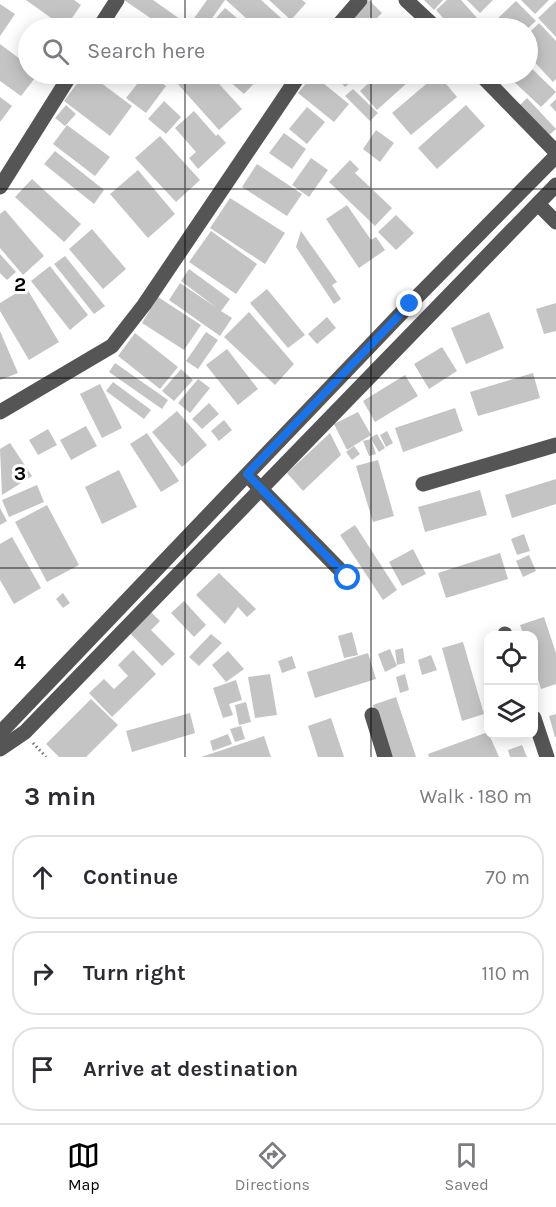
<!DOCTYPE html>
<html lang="en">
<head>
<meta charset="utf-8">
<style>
	:root { --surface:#fff; --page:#f2f2f3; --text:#2b2b33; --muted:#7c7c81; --line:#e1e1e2; --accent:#000 }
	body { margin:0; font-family:Karla,sans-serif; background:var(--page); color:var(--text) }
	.controls { position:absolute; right:18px; bottom:18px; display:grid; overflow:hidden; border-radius:12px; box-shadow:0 3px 15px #0003 }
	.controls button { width:54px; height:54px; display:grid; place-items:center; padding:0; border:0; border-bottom:2px solid var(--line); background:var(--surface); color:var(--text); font:30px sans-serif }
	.stop { position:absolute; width:18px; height:18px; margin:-14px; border:4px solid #1a73e8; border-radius:50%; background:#fff }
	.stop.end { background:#1a73e8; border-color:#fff; box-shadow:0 2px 6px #0008 }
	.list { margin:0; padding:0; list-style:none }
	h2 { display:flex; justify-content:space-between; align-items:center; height:78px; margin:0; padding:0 24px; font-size:26px }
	h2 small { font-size:20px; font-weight:400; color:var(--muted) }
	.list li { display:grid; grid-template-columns:39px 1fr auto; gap:18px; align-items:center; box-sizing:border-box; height:84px; margin:0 12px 12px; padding:0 12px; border:2px solid var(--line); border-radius:24px }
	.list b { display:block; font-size:22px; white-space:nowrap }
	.list em { font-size:20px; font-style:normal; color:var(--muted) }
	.icon { flex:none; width:33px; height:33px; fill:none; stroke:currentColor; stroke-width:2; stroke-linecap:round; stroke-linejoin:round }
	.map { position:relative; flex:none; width:556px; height:757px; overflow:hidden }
	.search { position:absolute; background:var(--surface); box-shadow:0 3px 15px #0003; left:18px; right:18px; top:18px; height:66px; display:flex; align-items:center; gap:15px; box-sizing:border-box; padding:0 21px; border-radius:33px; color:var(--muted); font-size:22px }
	.sheet { height:366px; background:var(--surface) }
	nav { display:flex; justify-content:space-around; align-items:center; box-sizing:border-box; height:84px; border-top:2px solid var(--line); background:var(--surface); font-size:16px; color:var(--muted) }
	nav a { display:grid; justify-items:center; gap:3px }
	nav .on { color:var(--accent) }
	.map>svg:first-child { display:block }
	.building { fill:#c4c4c4 }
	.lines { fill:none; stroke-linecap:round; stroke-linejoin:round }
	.path { stroke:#777; stroke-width:3; stroke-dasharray:1.5 3; stroke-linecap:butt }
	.minor { stroke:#555; stroke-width:15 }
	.route { stroke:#1a73e8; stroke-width:8 }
	.grid { fill:none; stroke:#000; stroke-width:1.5; stroke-opacity:0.55 }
	.grid-label { font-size:20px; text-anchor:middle; font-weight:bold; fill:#000; stroke:#fff; stroke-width:6; stroke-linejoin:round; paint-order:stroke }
</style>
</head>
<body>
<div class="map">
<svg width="556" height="757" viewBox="0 0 556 757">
	<rect width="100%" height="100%" fill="#fff"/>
	<!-- building -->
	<g class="building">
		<path d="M26,0h48l7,5 -16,23z"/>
		<path d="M124,0h29l34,24 -3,4h-19z"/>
		<path d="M207,0h18l-20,28h-18z"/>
		<path d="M226,0h35l28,25 -2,3h-30z"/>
		<path d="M269,0h33l4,3 -15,17z"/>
		<path d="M369,0l13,13 -8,8 -4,-4 -11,11h-18z"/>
		<path d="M424,0h19l-9,10z"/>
		<path d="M447,0h14l25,28h-34l-16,-18z"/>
		<path d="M467,0h26l-13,13z"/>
		<path d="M521,0h28l-14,14z"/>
		<path d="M516,1l20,20 -8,7h-28l2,-2 -6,-6z"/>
		<path d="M556,1v36l-18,-19z"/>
		<path d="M0,4l15,10 -15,22z"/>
		<path d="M225,8l24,20h-36l-3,-3z"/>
		<path d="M539,23l17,18v38l-3,3 -25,-27v-21z"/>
		<path d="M0,44l28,21v9h10l-17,22 -21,-15z"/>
		<path d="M528,65l28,27 -15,15 -31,-29 4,-4h14z"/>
		<path d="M84,74h5l43,32 -22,30 -46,-35z"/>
		<path d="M145,74h5l16,12 -20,27 -20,-15z"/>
		<path d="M186,74h24l32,35 -23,21 -43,-48z"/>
		<path d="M221,74h37l3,2 -17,18z"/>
		<path d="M334,74h26l-15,13z"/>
		<path d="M379,74h38l-40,36 -17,-19z"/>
		<path d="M438,74l19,23 -46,38 -19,-22z"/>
		<path d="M313,75l36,29 -15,18 -36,-29z"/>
		<path d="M353,89l25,24 -8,8 -25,-25z"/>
		<path d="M0,97l12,9 -12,16z"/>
		<path d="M527,98l29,31 -9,8 -29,-30z"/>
		<path d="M556,99v13l-6,-7z"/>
		<path d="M164,101l17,16 -15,17 -18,-15z"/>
		<path d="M66,105l10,9 -11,12 -10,-8z"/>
		<path d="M466,105l19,21 -48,43 -19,-21z"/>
		<path d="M307,107l18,15 -18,22 -18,-15z"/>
		<path d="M194,111l22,25 2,-2 8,9 -28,26 -9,-11 7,-6 -21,-24z"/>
		<path d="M67,125l43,32 -15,19 -42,-32z"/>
		<path d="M376,130l18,13 -14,19 -17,-13z"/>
		<path d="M284,133l22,16 -14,20 -23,-16z"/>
		<path d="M160,136l40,44 -24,22 -41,-44z"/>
		<path d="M55,151l49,39 -10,14 -50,-40z"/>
		<path d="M311,158l17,12 -19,27 -17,-12z"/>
		<path d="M350,160l9,9 -4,4 37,35 -17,18 -46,-44z"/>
		<path d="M257,164l45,30 -15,22 -45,-29z"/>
		<path d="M138,170l37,44 -27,24 -38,-44z"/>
		<path d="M32,179l49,45 -17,18 -49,-45z"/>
		<path d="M230,198l55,35 -20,31 -55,-36z"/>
		<path d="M347,205l24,35 5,-3 9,13 -26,18 -33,-49z"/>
		<path d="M5,210l39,46 -21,19 -23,-27v-34z"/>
		<path d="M396,215l18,18 -18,17 -18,-18z"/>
		<path d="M92,229l34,40 -23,20 -34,-40z"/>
		<path d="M211,231l46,33 -21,30 -47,-32z"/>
		<path d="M301,231l36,51 -5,3 9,14 -7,5 -38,-57z"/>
		<path d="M0,254l16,18 -9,8 -7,-7z"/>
		<path d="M65,256l40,50 -11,8 -40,-50z"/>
		<path d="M50,266l38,49 -18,15 -39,-49z"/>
		<path d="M189,269l41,30 -9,12 11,7 -12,18 -51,-36 11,-17 37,25 -36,-27z"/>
		<path d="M26,287l33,55 -30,18 -29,-49v-8z"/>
		<path d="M267,289l38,46 -17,13 -38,-45z"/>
		<path d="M158,297l43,28 -17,25 -42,-27z"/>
		<path d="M556,303v28l-12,3 -8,-25z"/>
		<path d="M249,312l45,52 -19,21 -51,-48z"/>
		<path d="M489,312l15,36 -38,16 -15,-36z"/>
		<path d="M327,317l9,11 -19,16 -9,-10z"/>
		<path d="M0,331l18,42 -18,7z"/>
		<path d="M206,332l12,8 -20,29 -12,-8z"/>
		<path d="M135,333l43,34 -18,22 -42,-33z"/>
		<path d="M442,347l15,24 -28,18 -15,-25z"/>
		<path d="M227,349l31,40 -20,16 -32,-40z"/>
		<path d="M115,363l53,37 -6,9 -53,-37z"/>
		<path d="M181,369l12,11 -19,21 -12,-10z"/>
		<path d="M533,373l7,25 -62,18 -8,-24z"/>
		<path d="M405,375l13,21 -43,26 -12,-21z"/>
		<path d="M198,379l12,9 -20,25 -12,-10z"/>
		<path d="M113,382l38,28 -7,9 -38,-28z"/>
		<path d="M100,384l22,44 -20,10 -22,-44z"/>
		<path d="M209,403l10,11 -17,15 -10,-10z"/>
		<path d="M455,408l8,23 -60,21 -8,-24z"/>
		<path d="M177,411l30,34 -25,22 -30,-35z"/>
		<path d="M358,412l13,23 -24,15 -13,-26z"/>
		<path d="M224,420l8,10 -13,11 -8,-10z"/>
		<path d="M86,426l11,20 -26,14 -11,-20z"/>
		<path d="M48,429l9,16 -19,10 -9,-15z"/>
		<path d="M387,431l6,12 -7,4 -6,-12z"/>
		<path d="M147,433l32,48 -18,11 -31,-48z"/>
		<path d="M330,433l11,22 -38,36 -16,-18z"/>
		<path d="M377,434l8,14 -6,4 -9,-14z"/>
		<path d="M371,439l5,15 -7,2 -6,-15z"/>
		<path d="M10,443l22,33 -30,19 -2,-46z"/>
		<path d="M354,446l6,8 -8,6 -6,-8z"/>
		<path d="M378,460l16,56 -21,6 -17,-56z"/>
		<path d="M119,470l18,37 -35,17 -17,-37z"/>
		<path d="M556,479v25l-44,14 -7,-23z"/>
		<path d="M37,485l7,17 -35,15 -7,-17z"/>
		<path d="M480,490l7,25 -62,17 -7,-25z"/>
		<path d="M47,505l32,60 -32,17 -32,-60z"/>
		<path d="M0,508l7,13 -7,4z"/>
		<path d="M355,525l42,65 -14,10 -43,-65z"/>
		<path d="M524,534l6,17 -13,4 -6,-16z"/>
		<path d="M12,537l29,51 -27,16 -14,-24v-36z"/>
		<path d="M413,549l13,25 -24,12 -13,-24z"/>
		<path d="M500,553l8,26 -62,19 -8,-25z"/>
		<path d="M529,555l7,16 -13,6 -7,-16z"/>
		<path d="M219,573l37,36 -9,8 -9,-10 -13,17 -29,-29z"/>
		<path d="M63,593l7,10 -7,5 -7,-9z"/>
		<path d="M184,601l22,24 -12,12 -23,-24z"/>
		<path d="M148,609l12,12 -9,9 24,24 -13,12 -35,-36z"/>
		<path d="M544,617l12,36v31l-15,5 -7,-24v-29h-10l-4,-11z"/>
		<path d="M352,632l6,23 -14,3 -6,-22z"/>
		<path d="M211,634l11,9 -23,23 -10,-9z"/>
		<path d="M463,642l21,72 -22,7 -20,-73z"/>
		<path d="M403,648l2,15 -8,2 -2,-15z"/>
		<path d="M390,649l7,17 -12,6 -7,-18z"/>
		<path d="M133,650l23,24 -44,43 -23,-24 15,-14 10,10 14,-13 -10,-11z"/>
		<path d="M228,651l16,18 -18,13 -14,-17z"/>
		<path d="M368,653l8,26 -61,19 -8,-26z"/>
		<path d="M431,655l6,15 -15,5 -4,-15z"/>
		<path d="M292,656l4,12 -14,5 -4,-12z"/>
		<path d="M270,674l7,41 -22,3 -7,-41z"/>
		<path d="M405,674l4,16 -9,3 -4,-16z"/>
		<path d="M236,680l6,20 -13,4 4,11 -10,3 -10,-30z"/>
		<path d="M396,697l20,60h-27l-16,-52z"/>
		<path d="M91,699l27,26 -32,32h-27l-13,-13z"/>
		<path d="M246,702l5,20 -12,3 -4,-20z"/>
		<path d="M190,713l5,20 -63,19 -6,-21z"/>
		<path d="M556,714v23h-1l-6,-21z"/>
		<path d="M331,718l13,39h-26l-10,-31z"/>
		<path d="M241,726l4,13 -10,3 -5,-13z"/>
		<path d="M488,732l11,25h-70l-1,-3z"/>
		<path d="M228,734l4,10 -19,7 -3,-10z"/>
		<path d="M264,736l7,21h-70z"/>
		<path d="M522,745l5,12h-17l-2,-7z"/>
	</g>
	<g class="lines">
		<!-- path -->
		<path class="path" d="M33,743l13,14"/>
		<!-- minor -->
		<g class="minor">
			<path d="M406,0l30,28"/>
			<path d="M99,28l18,-28"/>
			<path d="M336,28l24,-28"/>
			<path d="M480,74l76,78"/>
			<path d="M0,187l71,-113"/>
			<path d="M538,204l18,18"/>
			<path d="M0,412l112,-66 32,-41 156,-231"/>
			<path d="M253,481l95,97"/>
			<path d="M423,484l133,-39"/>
			<path d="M505,634l1,2"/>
			<path d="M372,715l13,42"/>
			<path d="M534,718l13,39"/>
			<path d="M0,733l410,-429 146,-148"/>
			<path d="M0,749l25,-17 531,-547"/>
		</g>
	</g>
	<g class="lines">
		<!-- route -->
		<path class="route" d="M348,578l-101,-104 163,-170"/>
	</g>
	<!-- grid -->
	<path class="grid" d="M185,0v28M371,0v28M185,74v683M371,74v683M0,189h556M0,378h556M0,568h556"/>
	<g class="grid-label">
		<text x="20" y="291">2</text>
		<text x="20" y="480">3</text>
		<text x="20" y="669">4</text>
	</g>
</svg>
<div class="controls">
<button><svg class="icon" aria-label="locate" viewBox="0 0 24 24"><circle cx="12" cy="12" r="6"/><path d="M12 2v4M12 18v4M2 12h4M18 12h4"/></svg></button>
<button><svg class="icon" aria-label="layers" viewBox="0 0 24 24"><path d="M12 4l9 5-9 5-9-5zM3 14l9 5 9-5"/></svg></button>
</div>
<div class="stop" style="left:348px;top:578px"></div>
<div class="stop end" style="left:410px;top:304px"></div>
<div class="search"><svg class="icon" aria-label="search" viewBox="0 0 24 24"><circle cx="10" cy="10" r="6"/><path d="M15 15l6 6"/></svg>Search here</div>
</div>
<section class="sheet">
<h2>3 min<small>Walk · 180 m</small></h2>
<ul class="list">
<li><svg class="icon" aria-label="ahead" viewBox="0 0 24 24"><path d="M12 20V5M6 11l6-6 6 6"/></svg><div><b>Continue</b></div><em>70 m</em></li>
<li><svg class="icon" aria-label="right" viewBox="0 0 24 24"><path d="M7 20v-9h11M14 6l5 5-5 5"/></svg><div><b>Turn right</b></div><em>110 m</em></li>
<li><svg class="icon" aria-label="arrive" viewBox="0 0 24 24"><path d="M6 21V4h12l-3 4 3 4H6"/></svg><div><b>Arrive at destination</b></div></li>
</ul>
</section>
<nav>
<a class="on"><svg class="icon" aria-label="map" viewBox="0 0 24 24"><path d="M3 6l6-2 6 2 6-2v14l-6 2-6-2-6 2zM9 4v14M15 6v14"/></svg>Map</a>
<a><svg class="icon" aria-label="directions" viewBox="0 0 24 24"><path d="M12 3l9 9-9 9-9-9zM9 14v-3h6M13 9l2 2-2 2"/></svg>Directions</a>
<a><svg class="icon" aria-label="saved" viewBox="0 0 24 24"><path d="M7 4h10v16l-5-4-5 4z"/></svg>Saved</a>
</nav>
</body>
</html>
